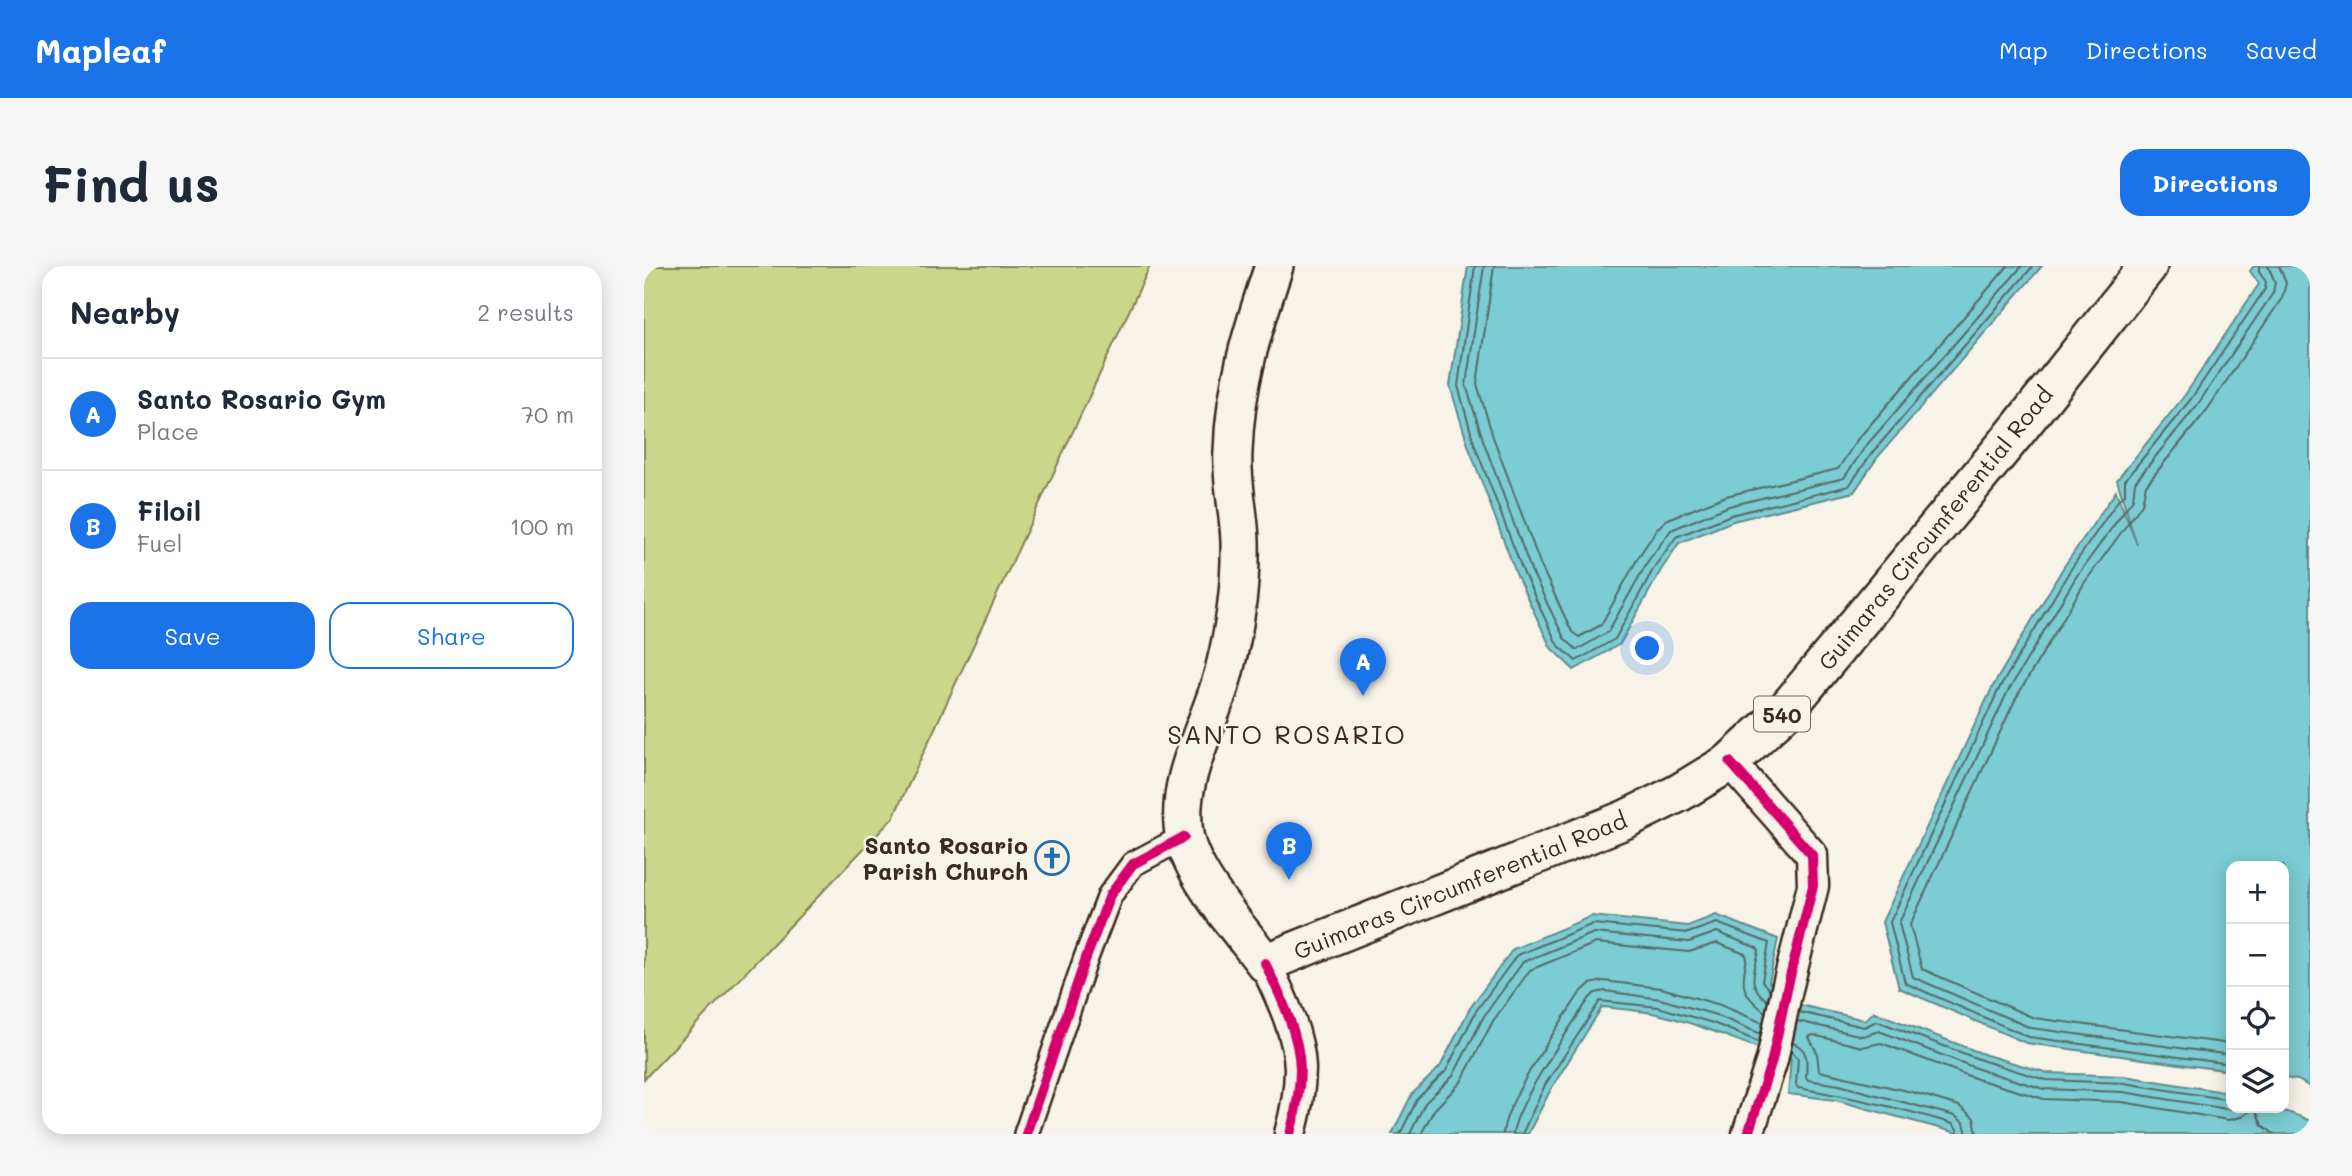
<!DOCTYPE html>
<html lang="en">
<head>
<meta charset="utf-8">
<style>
	:root { --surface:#fff; --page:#f6f6f7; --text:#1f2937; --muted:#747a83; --line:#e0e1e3; --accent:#1a73e8 }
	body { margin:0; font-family:Mali,sans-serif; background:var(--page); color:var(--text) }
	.controls { position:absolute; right:21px; bottom:21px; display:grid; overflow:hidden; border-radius:14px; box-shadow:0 4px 18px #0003 }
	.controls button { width:63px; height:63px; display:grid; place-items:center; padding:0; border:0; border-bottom:2px solid var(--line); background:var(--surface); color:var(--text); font:35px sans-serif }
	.you { position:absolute; left:1004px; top:383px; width:24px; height:24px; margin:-18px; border:5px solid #fff; border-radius:50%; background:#1a73e8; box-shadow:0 0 0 10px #1a73e833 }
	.badge { display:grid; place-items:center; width:46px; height:46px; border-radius:50%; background:var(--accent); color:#fff; font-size:23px; font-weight:700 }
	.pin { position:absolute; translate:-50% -58px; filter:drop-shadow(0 2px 4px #0008) }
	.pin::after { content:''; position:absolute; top:37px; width:24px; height:21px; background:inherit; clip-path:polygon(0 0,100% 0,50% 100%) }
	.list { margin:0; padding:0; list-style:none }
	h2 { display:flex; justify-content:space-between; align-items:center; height:91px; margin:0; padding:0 28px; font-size:30px }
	h2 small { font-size:23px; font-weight:400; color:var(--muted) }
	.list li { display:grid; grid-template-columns:46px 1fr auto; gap:21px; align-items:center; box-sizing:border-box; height:112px; padding:0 28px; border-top:2px solid var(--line) }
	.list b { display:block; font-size:26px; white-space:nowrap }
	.list p { margin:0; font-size:23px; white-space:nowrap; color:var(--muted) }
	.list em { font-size:23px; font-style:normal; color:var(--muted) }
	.actions { display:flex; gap:14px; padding:21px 28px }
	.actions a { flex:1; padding:16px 0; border:2px solid var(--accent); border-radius:21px; text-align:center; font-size:24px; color:var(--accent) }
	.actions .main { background:var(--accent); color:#fff }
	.icon { flex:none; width:38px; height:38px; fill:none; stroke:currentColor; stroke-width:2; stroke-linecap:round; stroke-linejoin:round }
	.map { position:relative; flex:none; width:1666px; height:868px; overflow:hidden; border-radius:21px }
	header { display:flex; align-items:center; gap:42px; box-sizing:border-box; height:98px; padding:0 35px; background:var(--accent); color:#fff }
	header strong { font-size:33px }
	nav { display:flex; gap:38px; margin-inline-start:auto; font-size:24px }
	.intro { display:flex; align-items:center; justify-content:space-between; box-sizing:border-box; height:168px; padding:0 42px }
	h1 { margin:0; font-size:49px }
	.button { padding:18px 32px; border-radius:21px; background:var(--accent); color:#fff; font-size:24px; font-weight:700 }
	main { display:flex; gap:42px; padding:0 42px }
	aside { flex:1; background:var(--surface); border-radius:21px; box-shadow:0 4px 18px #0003 }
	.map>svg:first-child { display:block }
	.green { fill:#cad68a; stroke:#828054; stroke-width:2 }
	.water { fill:#7bccd3; stroke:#618b8b; stroke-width:2 }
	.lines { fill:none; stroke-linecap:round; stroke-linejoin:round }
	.shore { stroke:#556b66; stroke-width:2 }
	.minor-casing { stroke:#3b2a1e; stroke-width:28 }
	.tertiary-casing { stroke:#3b2a1e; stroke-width:35 }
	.primary-casing { stroke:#3b2a1e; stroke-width:42 }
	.minor { stroke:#f7f3e8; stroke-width:23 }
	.tertiary { stroke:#f7f3e8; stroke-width:30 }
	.primary { stroke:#f7f3e8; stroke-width:37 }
	.cycleway-casing { stroke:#f7f3e8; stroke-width:15 }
	.cycleway { stroke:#d6006c; stroke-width:10 }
	.labels { text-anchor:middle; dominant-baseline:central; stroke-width:5; stroke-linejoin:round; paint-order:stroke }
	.shield { fill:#f7f3e8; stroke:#73665b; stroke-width:2 }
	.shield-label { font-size:21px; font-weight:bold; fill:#3b2a1e }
	.street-label { font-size:23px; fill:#3b2a1e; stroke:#f7f3e8 }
	.poi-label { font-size:23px; font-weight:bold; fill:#3b2a1e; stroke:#f7f3e8; text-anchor:end }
	.quarter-label { font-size:26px; letter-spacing:2px; fill:#3b2a1e; stroke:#f7f3e8 }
</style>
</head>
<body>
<header>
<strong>Mapleaf</strong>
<nav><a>Map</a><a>Directions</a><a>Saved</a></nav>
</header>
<div class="intro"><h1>Find us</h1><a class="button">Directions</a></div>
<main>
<aside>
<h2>Nearby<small>2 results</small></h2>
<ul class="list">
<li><span class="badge">A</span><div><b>Santo Rosario Gym</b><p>Place</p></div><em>70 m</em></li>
<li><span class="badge">B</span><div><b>Filoil</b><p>Fuel</p></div><em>100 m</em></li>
</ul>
<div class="actions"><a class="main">Save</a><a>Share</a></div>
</aside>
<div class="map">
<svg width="1666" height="868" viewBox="0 0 1666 868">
	<rect width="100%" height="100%" fill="#f7f3e8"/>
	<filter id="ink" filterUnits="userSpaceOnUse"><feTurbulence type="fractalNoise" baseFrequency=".0143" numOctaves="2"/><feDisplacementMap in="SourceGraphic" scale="14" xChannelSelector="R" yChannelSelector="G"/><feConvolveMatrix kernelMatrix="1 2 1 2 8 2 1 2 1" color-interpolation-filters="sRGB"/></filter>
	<g filter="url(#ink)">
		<!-- green -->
		<path class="green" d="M0,0h506l-257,552 -249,261z"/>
		<!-- water -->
		<g class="water">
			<path d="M824,0h574l-165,192 -23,34 -121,29 -54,22 -18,27 -41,74 -46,26 -23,-22 -34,-72 -49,-131 -18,-59z"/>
			<path d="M1610,0h56v821l-12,-7 -14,-2v-212h-53v205l-205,-28 -127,-55 -17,-66 111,-236 70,-118 53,-77 21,54 -20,-65 68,-85 74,-111 -9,-13z"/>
			<path d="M1072,649l62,24 -9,43 31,23 65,15 9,-8 112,43 62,18 76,3 100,16 7,2v14c29,0 53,-1 79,13v13h-349l-126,-34 -47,-6 3,-35c-45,-13 -88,-35 -134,-45 -18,-4 -37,-5 -55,-7l-51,82 -23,45h-136l20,-40 28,-27 30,-59 43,-59 79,-33 96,10z"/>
		</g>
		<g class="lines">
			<!-- shore -->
			<g class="shore">
				<path d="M831,0l-17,120 16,57 50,131 33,70 19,17 39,-22 40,-73 21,-29 55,-22 118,-29 23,-33 161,-187"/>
				<path d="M840,0l-18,119 17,55 48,130 33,68 13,12 31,-18 40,-71 23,-31 58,-24 115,-28 21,-31 157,-181"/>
				<path d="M850,0l-17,118 16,53 48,129 31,66 7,5 22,-12 38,-69 19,-28 8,-8 60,-24 112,-27 19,-29 151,-174"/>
				<path d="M1155,746l65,15 13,-6 107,40 62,19 78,3 107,17"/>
				<path d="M1153,755l66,15 16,-5 102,39 63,19 79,3 104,17 10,-1"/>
				<path d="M1149,777c16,6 14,19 13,34l2,3 31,5 116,31 9,7 3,11"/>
				<path d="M1587,778l-197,-26 -112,-49 -12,-44 106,-227 69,-116 57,-78 4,-19 61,-75 75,-112 4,-15 -7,-17"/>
				<path d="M1147,785l7,8 -2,26 2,3c53,9 104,20 155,36l4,5 1,5"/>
				<path d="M1587,789l-200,-27 -118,-51 -14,-54 108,-230 69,-116 57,-78 2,-17 63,-78 75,-111 2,-11 -7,-16"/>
				<path d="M1587,798l-202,-27 -124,-54 -15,-61 109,-233 70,-117 50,-73 6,-5v-14l66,-81 74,-110 1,-7 -7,-10v-6"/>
				<path d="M756,868l18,-36 28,-27 30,-60 41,-56 76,-31 95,9 29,-10 52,20 -7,38 8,10"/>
				<path d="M766,868l15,-31 28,-27 31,-60 39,-54 71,-29 95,9 28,-10 40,16 2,3c-5,23 -13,34 9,50"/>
				<path d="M777,868l13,-24 27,-28 32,-61 37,-51 66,-27 93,9 28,-9 28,11 2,4c-6,29 -6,35 18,54"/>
				<path d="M859,868c1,-31 58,-112 77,-141l10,-9 13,-3 58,7 59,17 43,18"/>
				<path d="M869,868c2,-28 58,-108 76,-135l6,-6 10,-2 55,8 56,16 45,19"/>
				<path d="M878,868l23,-49 55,-84 58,6 55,16 46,19"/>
				<path d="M1333,868l-3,-16 -15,-12 -43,-13 -97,-22 -2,-18 -8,-16 4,-2 49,12 19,-4 96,36 67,20 78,3 106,18 13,-3 14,-9 7,17 12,9"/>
			</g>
			<!-- minor casing -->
			<g class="minor-casing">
				<path id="minor" d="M382,868l60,-176 24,-63 23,-31 51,-27"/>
			</g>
			<!-- tertiary casing -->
			<g class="tertiary-casing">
				<g id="tertiary">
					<path d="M1086,496l82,93 1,31 -26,103 -15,71 -24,74"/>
					<path d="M621,697c15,32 34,70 35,105 0,23 -4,44 -10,66"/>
				</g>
			</g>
			<!-- primary casing -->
			<g class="primary-casing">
				<path id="primary" d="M630,0c-21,63 -39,118 -41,185 -2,30 6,60 7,90 1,41 -5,86 -15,126 -13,57 -50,107 -41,167 6,40 57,97 81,129l359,-143 55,-27 51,-31 55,-51 231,-279 132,-166"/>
			</g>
			<!-- minor -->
			<use href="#minor" class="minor"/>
			<!-- tertiary -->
			<use href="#tertiary" class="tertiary"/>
			<!-- primary -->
			<use href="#primary" class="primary"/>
			<!-- cycleway casing -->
			<g class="cycleway-casing">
				<g id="cycleway">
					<path d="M1086,496l82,93 1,31 -26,103 -15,71 -24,74"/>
					<path d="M621,697c15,32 34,70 35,105 0,23 -4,44 -10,66"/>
					<path d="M382,868l60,-176 24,-63 23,-31 51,-27"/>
				</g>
			</g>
			<!-- cycleway -->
			<use href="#cycleway" class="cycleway"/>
		</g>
	</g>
	<!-- icons -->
	<defs>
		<g id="church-ring" transform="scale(1.75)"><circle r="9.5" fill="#f7f3e8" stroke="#1f6fb2" stroke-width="1.5"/><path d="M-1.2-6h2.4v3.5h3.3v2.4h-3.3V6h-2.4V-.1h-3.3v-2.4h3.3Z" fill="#1f6fb2"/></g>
	</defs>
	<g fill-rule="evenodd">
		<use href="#church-ring" x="408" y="592"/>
	</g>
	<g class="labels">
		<!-- shield labels -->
		<rect class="shield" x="1110" y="430.5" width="56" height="35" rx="5"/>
		<g class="shield-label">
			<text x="1138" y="448">540</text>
		</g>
		<!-- street labels -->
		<g class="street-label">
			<text transform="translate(1291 262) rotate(-51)">Guimaras Circumferential Road</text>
			<text transform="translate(816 619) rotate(-22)">Guimaras Circumferential Road</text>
		</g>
		<!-- poi labels -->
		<g class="poi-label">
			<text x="384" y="579">Santo Rosario<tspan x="384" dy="26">Parish Church</tspan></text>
		</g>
		<!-- quarter labels -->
		<g class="quarter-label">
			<text x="643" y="468">SANTO ROSARIO</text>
		</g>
	</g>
</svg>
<div class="controls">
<button>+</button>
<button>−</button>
<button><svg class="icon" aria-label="locate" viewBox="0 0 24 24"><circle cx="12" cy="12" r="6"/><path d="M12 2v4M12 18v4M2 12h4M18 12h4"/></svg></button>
<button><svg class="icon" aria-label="layers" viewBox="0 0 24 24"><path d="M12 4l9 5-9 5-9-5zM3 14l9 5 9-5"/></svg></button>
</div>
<div class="you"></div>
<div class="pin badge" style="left:719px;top:430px">A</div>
<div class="pin badge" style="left:645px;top:614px">B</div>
</div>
</main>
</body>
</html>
